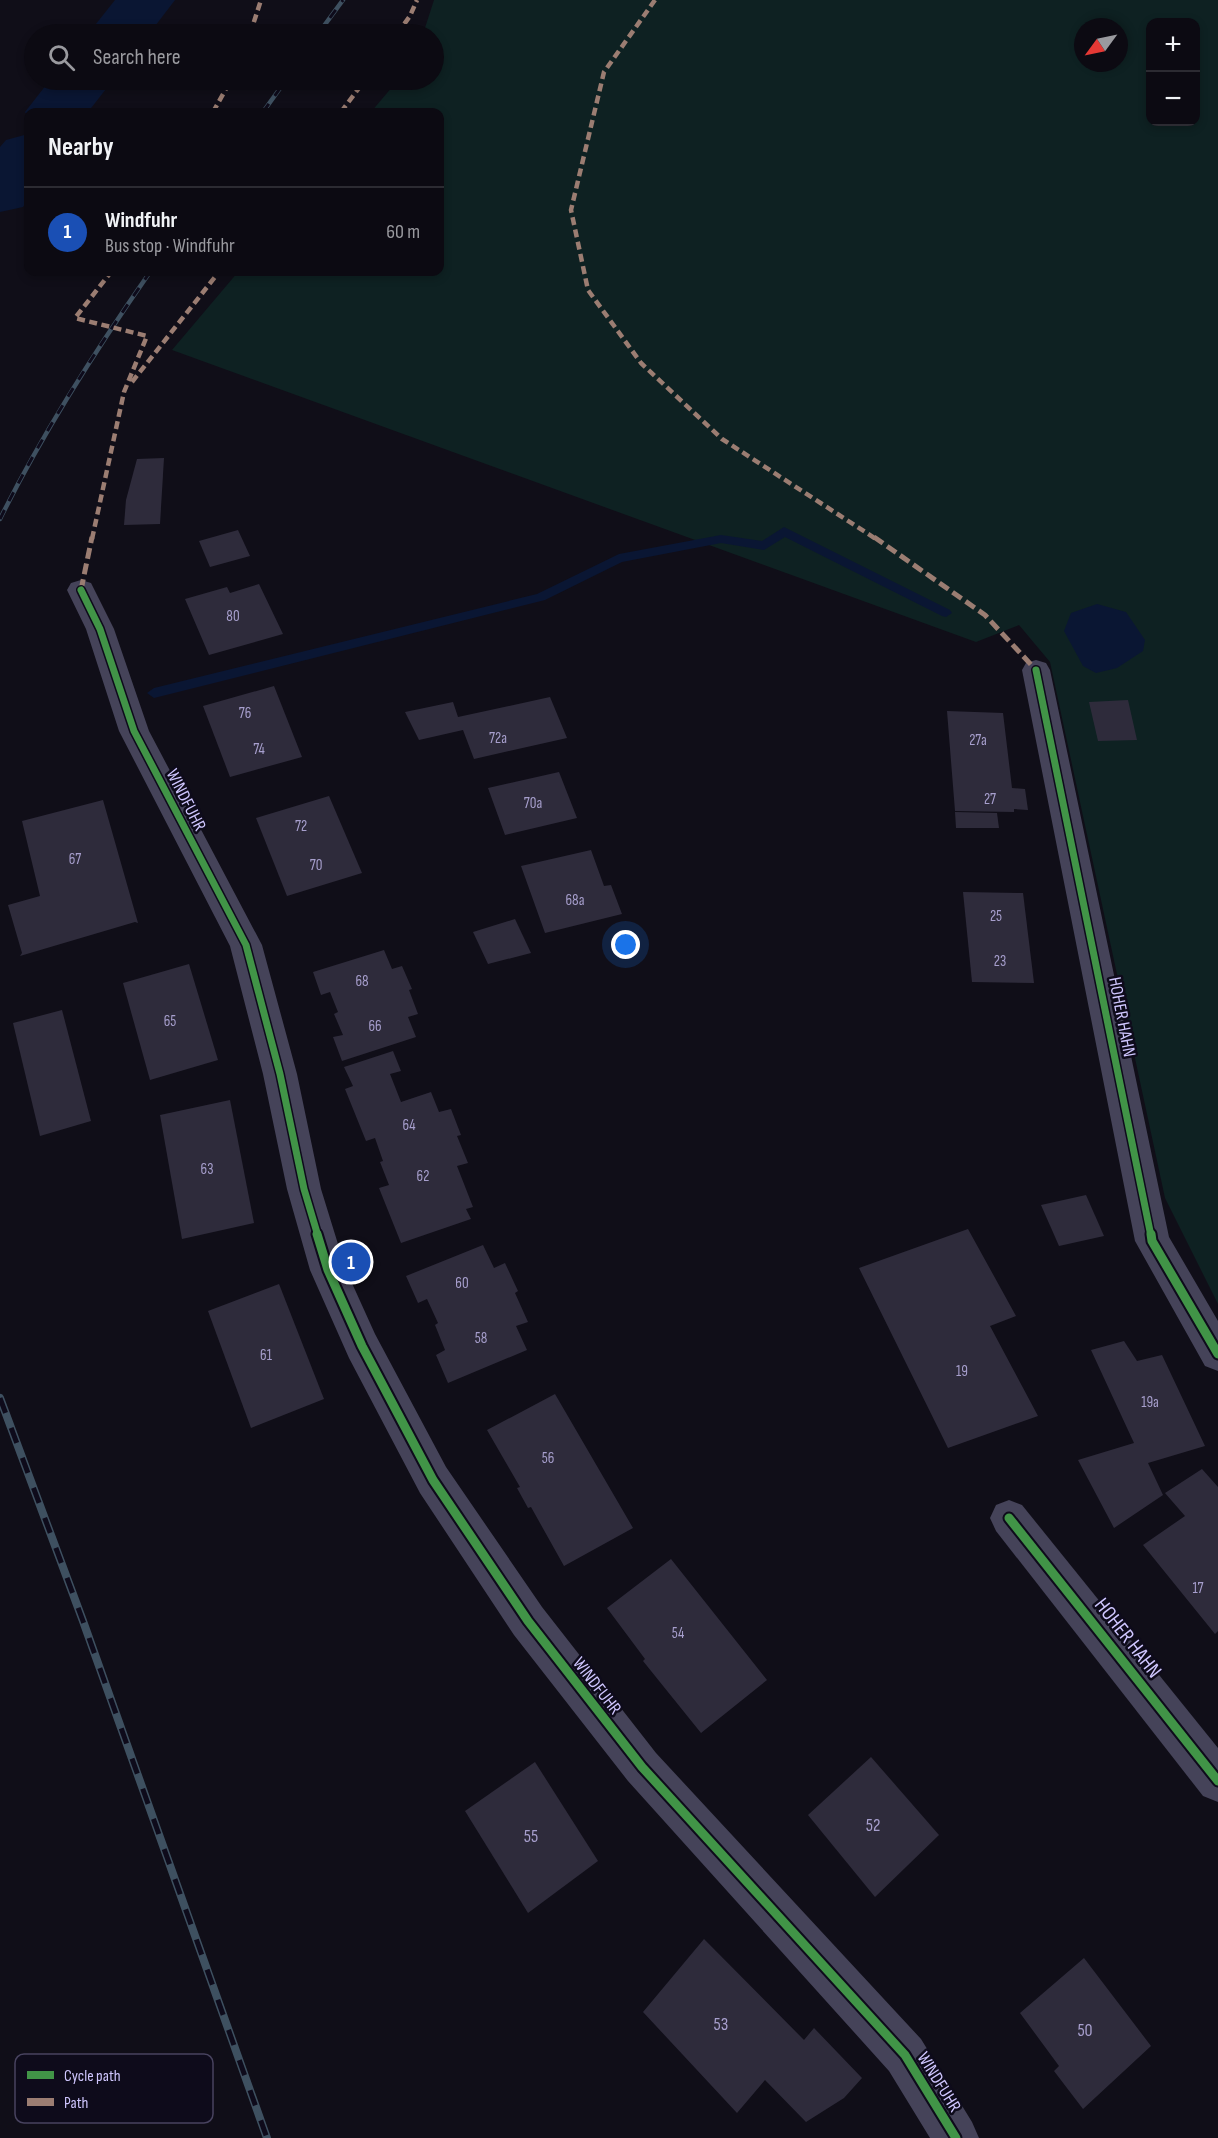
<!DOCTYPE html>
<html lang="en">
<head>
<meta charset="utf-8">
<style>
	:root { --surface:#0c0a12; --page:#15131b; --text:#f1f3f6; --muted:#9a9a9f; --line:#2c2b32; --accent:#8c86ae }
	body { margin:0; font-family:"Sofia Sans Condensed",sans-serif; background:var(--page); color:var(--text) }
	.controls { position:absolute; right:18px; top:18px; display:grid; overflow:hidden; border-radius:12px; box-shadow:0 3px 9px #0003 }
	.controls button { width:54px; height:54px; display:grid; place-items:center; padding:0; border:0; border-bottom:2px solid var(--line); background:var(--surface); color:var(--text); font:30px sans-serif }
	.compass { position:absolute; left:1074px; top:18px; width:54px; height:54px; border-radius:50%; background:var(--surface); box-shadow:0 3px 9px #0003; rotate:237deg }
	.you { position:absolute; left:626px; top:945px; width:21px; height:21px; margin:-15px; border:4px solid #fff; border-radius:50%; background:#1a73e8; box-shadow:0 0 0 9px #1a73e833 }
	.badge { display:grid; place-items:center; width:39px; height:39px; border-radius:50%; background:var(--accent); color:#fff; font-size:20px; font-weight:700 }
	.pin { position:absolute; translate:-50% -50%; border:3px solid #fff; box-shadow:0 2px 6px #0006 }
	.list { margin:0; padding:0; list-style:none }
	h2 { display:flex; justify-content:space-between; align-items:center; height:78px; margin:0; padding:0 24px; font-size:26px }
	h2 small { font-size:20px; font-weight:400; color:var(--muted) }
	.list li { display:grid; grid-template-columns:39px 1fr auto; gap:18px; align-items:center; box-sizing:border-box; height:90px; padding:0 24px; border-top:2px solid var(--line) }
	.list b { display:block; font-size:22px; white-space:nowrap }
	.list p { margin:0; font-size:20px; white-space:nowrap; color:var(--muted) }
	.list em { font-size:20px; font-style:normal; color:var(--muted) }
	.icon { flex:none; width:33px; height:33px; fill:none; stroke:currentColor; stroke-width:2; stroke-linecap:round; stroke-linejoin:round }
	.map { position:relative; flex:none; width:1218px; height:2138px; overflow:hidden }
	.search { position:absolute; background:var(--surface); box-shadow:0 3px 9px #0003; left:24px; top:24px; width:420px; height:66px; display:flex; align-items:center; gap:15px; box-sizing:border-box; padding:0 21px; border-radius:33px; color:var(--muted); font-size:22px }
	.panel { position:absolute; background:var(--surface); box-shadow:0 3px 9px #0003; left:24px; top:108px; width:420px; height:168px; border-radius:12px }
	.map>svg:first-child { display:block }
	.green { fill:#0e2122; fill-rule:evenodd }
	.water { fill:#0a1633 }
	.lines { fill:none; stroke-linecap:round; stroke-linejoin:round }
	.stream { fill:#0a1633; fill-rule:evenodd }
	.river { fill:#0a1633; fill-rule:evenodd }
	.building { fill:#2e2b3b }
	.street { fill:#454359; fill-rule:evenodd }
	.rail-far1-casing { stroke:#3e5060; stroke-width:4.5 }
	.rail-casing { stroke:#3e5060; stroke-width:8 }
	.rail-far1 { stroke:#0e0b1b; stroke-width:3; stroke-dasharray:10; stroke-linecap:butt }
	.rail { stroke:#0e0b1b; stroke-width:5; stroke-dasharray:16; stroke-linecap:butt }
	.quiet-far1 { stroke:#9b7d72; stroke-width:4.5; stroke-dasharray:8 4.5; stroke-linecap:butt }
	.quiet { stroke:#9b7d72; stroke-width:5; stroke-dasharray:11 5; stroke-linecap:butt }
	.cycleway-far1-casing { stroke:#0e0b1b; stroke-width:10 }
	.cycleway-casing { stroke:#0e0b1b; stroke-width:13 }
	.cycleway-far1 { stroke:#419447; stroke-width:7 }
	.cycleway { stroke:#419447; stroke-width:9 }
	.labels { text-anchor:middle; dominant-baseline:central; stroke-width:5; stroke-linejoin:round; paint-order:stroke }
	.number-label { font-size:15px; fill:#a79fcd }
	.street-label { font-size:18px; fill:#cfc6fe; stroke:#0e0b1b }
	.near-number-label { font-size:18px; fill:#a79fcd }
	.near-street-label { font-size:21px; fill:#cfc6fe; stroke:#0e0b1b }
	.key { fill:#0e0b1b; stroke:#48435f; stroke-width:1.5 }
	.key-label { font-size:16px; fill:#cfc6fe }
</style>
</head>
<body>
<div class="map">
<svg width="1218" height="2138" viewBox="0 0 1218 2138">
	<rect width="100%" height="100%" fill="#100e18"/>
	<!-- green -->
	<path class="green" d="M434,0h784v1304l-53,-106 -115,-536 -31,-37 -43,17 -804,-292 66,-78h202v-160h-69l27,-32h36v-46h-11zM1150,22h46v100h-46zM1083,27h36v36h-36z"/>
	<!-- water -->
	<path class="water" d="M1097,604l29,8 19,28 -2,11 -26,17 -21,5 -13,-7 -19,-35 7,-18z"/>
	<g class="lines">
		<!-- stream -->
		<path class="stream" d="M784,527l166,83 2,3 -6,4 -4,-1 -157,-79 -21,13 -43,-7 -99,19 -77,38 -391,98 -7,-5 7,-5 383,-94 82,-40 102,-19 41,6z"/>
		<!-- river -->
		<g class="river">
			<path d="M115,0h60l-26,34h-61z"/>
			<path d="M50,80h63l-25,32h-60v5l-3,-5z"/>
			<path d="M28,134v65l-5,8 -23,5v-65l6,-7z"/>
		</g>
	</g>
	<!-- building -->
	<g class="building">
		<path d="M164,458l-4,66 -36,1 2,-25 11,-41z"/>
		<path d="M238,530l12,26 -40,11 -11,-26z"/>
		<path d="M259,584l24,50 -74,21 -24,-56 42,-12 3,6z"/>
		<path d="M274,686l28,71 -72,20 -27,-71z"/>
		<path d="M550,697l17,41 -93,21 -11,-29 -44,10 -14,-28 48,-10 5,15z"/>
		<path d="M1128,700l9,40 -39,1 -9,-39z"/>
		<path d="M947,711l56,2 9,75 13,1 3,21 -14,-1v3l-59,-1z"/>
		<path d="M559,772l18,46 -72,17 -17,-47z"/>
		<path d="M329,796l33,77 -75,23 -31,-78z"/>
		<path d="M103,800l35,123 -3,-1 -115,34 2,-3 -14,-48 32,-9 -18,-75z"/>
		<path d="M955,812l42,1 2,15h-43z"/>
		<path d="M591,850l13,36 7,-1 11,29 -77,19 -24,-67z"/>
		<path d="M963,892l60,1 11,90 -62,-1z"/>
		<path d="M515,919l16,34 -43,11 -15,-32z"/>
		<path d="M384,950l8,19 10,-3 10,23 -3,1 9,24 -10,3 8,20 -74,24 -9,-24 10,-2 -9,-21 4,-2 -8,-20 -9,3 -8,-23z"/>
		<path d="M189,964l29,96 -68,20 -27,-97z"/>
		<path d="M62,1010l29,111 -51,15 -27,-113z"/>
		<path d="M393,1051l8,20 -11,3 11,28 30,-10 8,20 12,-3 10,26 -4,1 11,27 -11,3 16,41 -7,2 5,10 -70,24 -22,-55 10,-3 -9,-23 3,-1 -8,-23 -9,3 -21,-52 8,-3 -9,-19z"/>
		<path d="M230,1100l24,123 -72,16 -22,-124z"/>
		<path d="M1086,1195l18,41 -45,10 -18,-41z"/>
		<path d="M968,1229l48,87 -26,10 48,90 -90,32 -89,-180z"/>
		<path d="M483,1245l11,23 11,-5 13,28 -3,2 13,29 -12,4 11,24 -79,33 -12,-28 9,-5 -10,-25 3,-2 -11,-24 -9,4 -12,-27z"/>
		<path d="M279,1284l45,115 -73,29 -43,-117z"/>
		<path d="M1124,1341l13,20 25,-6 43,91 -57,17 15,32 -49,33 -36,-68 56,-17 -43,-93z"/>
		<path d="M555,1394l78,134 -69,38 -33,-59 -3,1 -11,-20 3,-1 -33,-57z"/>
		<path d="M1202,1469l16,18v144l-3,3 -72,-89 42,-29 -20,-23z"/>
		<path d="M671,1559l96,121 -66,53 -58,-72 2,-2 -38,-51z"/>
		<path d="M871,1757l68,78 -64,62 -67,-82z"/>
		<path d="M535,1762l63,99 -70,52 -63,-102z"/>
		<path d="M704,1939l100,101 10,-12 48,50 -18,20 -38,24 -41,-42 -28,33 -94,-101z"/>
		<path d="M1084,1958l67,88 -68,63 -29,-38 5,-5 -39,-53z"/>
	</g>
	<g class="lines">
		<!-- street -->
		<g class="street">
			<path d="M81,580l10,3 23,46 35,102 113,214 35,129 24,115 25,81 29,64 71,133 96,140 114,146 265,286 51,83 7,16h-49l-41,-67 -261,-290 -114,-146 -94,-142 -71,-135 -39,-88 -23,-81 -24,-115 -33,-128 -111,-215 -33,-102 -19,-39 4,-7z"/>
			<path d="M1036,660l10,3 4,7 119,567 49,84v50l-13,-5 -70,-125 -113,-571 4,-7z"/>
			<path d="M1009,1500l13,5 196,243v54l-15,-6 -207,-265 -6,-13 6,-13z"/>
		</g>
		<!-- rail-far1 casing -->
		<g class="rail-far1-casing">
			<g id="rail-far1">
				<path d="M318,34l25,-34"/>
				<path d="M263,112l23,-32"/>
				<path d="M0,519c43,-87 95,-168 150,-247"/>
			</g>
		</g>
		<!-- rail casing -->
		<g class="rail-casing">
			<path id="rail" d="M0,1398l83,223 184,517"/>
		</g>
		<!-- rail-far1 -->
		<use href="#rail-far1" class="rail-far1"/>
		<!-- rail -->
		<use href="#rail" class="rail"/>
		<!-- quiet-far1 -->
		<g class="quiet-far1">
			<path d="M655,0l-51,72 -33,138 17,80 53,73 81,76 154,100"/>
			<path d="M250,34l11,-34"/>
			<path d="M397,34l13,-18 7,-16"/>
			<path d="M213,112l18,-32"/>
			<path d="M341,112l24,-32"/>
			<path d="M132,382l87,-110"/>
			<path d="M92,539l32,-147 23,-56 -72,-18 36,-46"/>
		</g>
		<!-- quiet -->
		<g class="quiet">
			<path d="M874,537l111,78 51,55"/>
			<path d="M81,590l11,-53"/>
		</g>
		<!-- cycleway-far1 casing -->
		<g class="cycleway-far1-casing">
			<g id="cycleway-far1">
				<path d="M81,590l19,39 34,102 112,214 34,129 24,115 14,47"/>
				<path d="M1036,670l115,566"/>
			</g>
		</g>
		<!-- cycleway casing -->
		<g class="cycleway-casing">
			<g id="cycleway">
				<path d="M317,1234l11,36 34,76 71,134 95,141 114,146 263,288 51,83"/>
				<path d="M1151,1234l1,7 66,113"/>
				<path d="M1009,1518l209,263"/>
			</g>
		</g>
		<!-- cycleway-far1 -->
		<use href="#cycleway-far1" class="cycleway-far1"/>
		<!-- cycleway -->
		<use href="#cycleway" class="cycleway"/>
	</g>
	<g class="labels">
		<!-- number labels -->
		<g class="number-label">
			<text x="233" y="616">80</text>
			<text x="245" y="713">76</text>
			<text x="498" y="738">72a</text>
			<text x="978" y="740">27a</text>
			<text x="259" y="749">74</text>
			<text x="990" y="799">27</text>
			<text x="533" y="803">70a</text>
			<text x="301" y="826">72</text>
			<text x="75" y="859">67</text>
			<text x="316" y="865">70</text>
			<text x="575" y="900">68a</text>
			<text x="996" y="916">25</text>
			<text x="1000" y="961">23</text>
			<text x="362" y="981">68</text>
			<text x="170" y="1021">65</text>
			<text x="375" y="1026">66</text>
			<text x="409" y="1125">64</text>
			<text x="207" y="1169">63</text>
			<text x="423" y="1176">62</text>
			<text x="462" y="1283">60</text>
			<text x="481" y="1338">58</text>
			<text x="266" y="1355">61</text>
			<text x="962" y="1371">19</text>
			<text x="1150" y="1402">19a</text>
			<text x="548" y="1458">56</text>
			<text x="1198" y="1588">17</text>
			<text x="678" y="1633">54</text>
		</g>
		<!-- street labels -->
		<g class="street-label">
			<text transform="translate(186 800) rotate(63)">WINDFUHR</text>
			<text transform="translate(1122 1017) rotate(79)">HOHER HAHN</text>
			<text transform="translate(597 1686) rotate(52)">WINDFUHR</text>
			<text transform="translate(939 2082) rotate(58)">WINDFUHR</text>
		</g>
		<!-- near-number labels -->
		<g class="near-number-label">
			<text x="873" y="1825">52</text>
			<text x="531" y="1836">55</text>
			<text x="721" y="2024">53</text>
			<text x="1085" y="2030">50</text>
		</g>
		<!-- near-street labels -->
		<g class="near-street-label">
			<text transform="translate(1128 1638) rotate(52)">HOHER HAHN</text>
		</g>
	</g>
	<!-- legend -->
	<rect x="15" y="2054" width="198" height="69" rx="9" class="key"/>
	<rect x="27" y="2071" width="27" height="8" fill="#419447"/>
	<rect x="27" y="2098" width="27" height="8" fill="#9b7d72"/>
	<g class="key-label">
		<text x="64" y="2081">Cycle path</text>
		<text x="64" y="2108">Path</text>
	</g>
</svg>
<div class="controls">
<button>+</button>
<button>−</button>
</div>
<svg class="compass" viewBox="-18 -18 36 36"><path d="M0-13l5 13h-10z" fill="#e53935"/><path d="M0 13l5-13h-10z" fill="#9a9a9f"/></svg>
<div class="you"></div>
<div class="pin badge" style="left:351px;top:1262px;background:#1a4fb4">1</div>
<div class="search"><svg class="icon" aria-label="search" viewBox="0 0 24 24"><circle cx="10" cy="10" r="6"/><path d="M15 15l6 6"/></svg>Search here</div>
<section class="panel">
<h2>Nearby<small></small></h2>
<ul class="list">
<li><span class="badge" style="background:#1a4fb4">1</span><div><b>Windfuhr</b><p>Bus stop · Windfuhr</p></div><em>60 m</em></li>
</ul>
</section>
</div>
</body>
</html>
